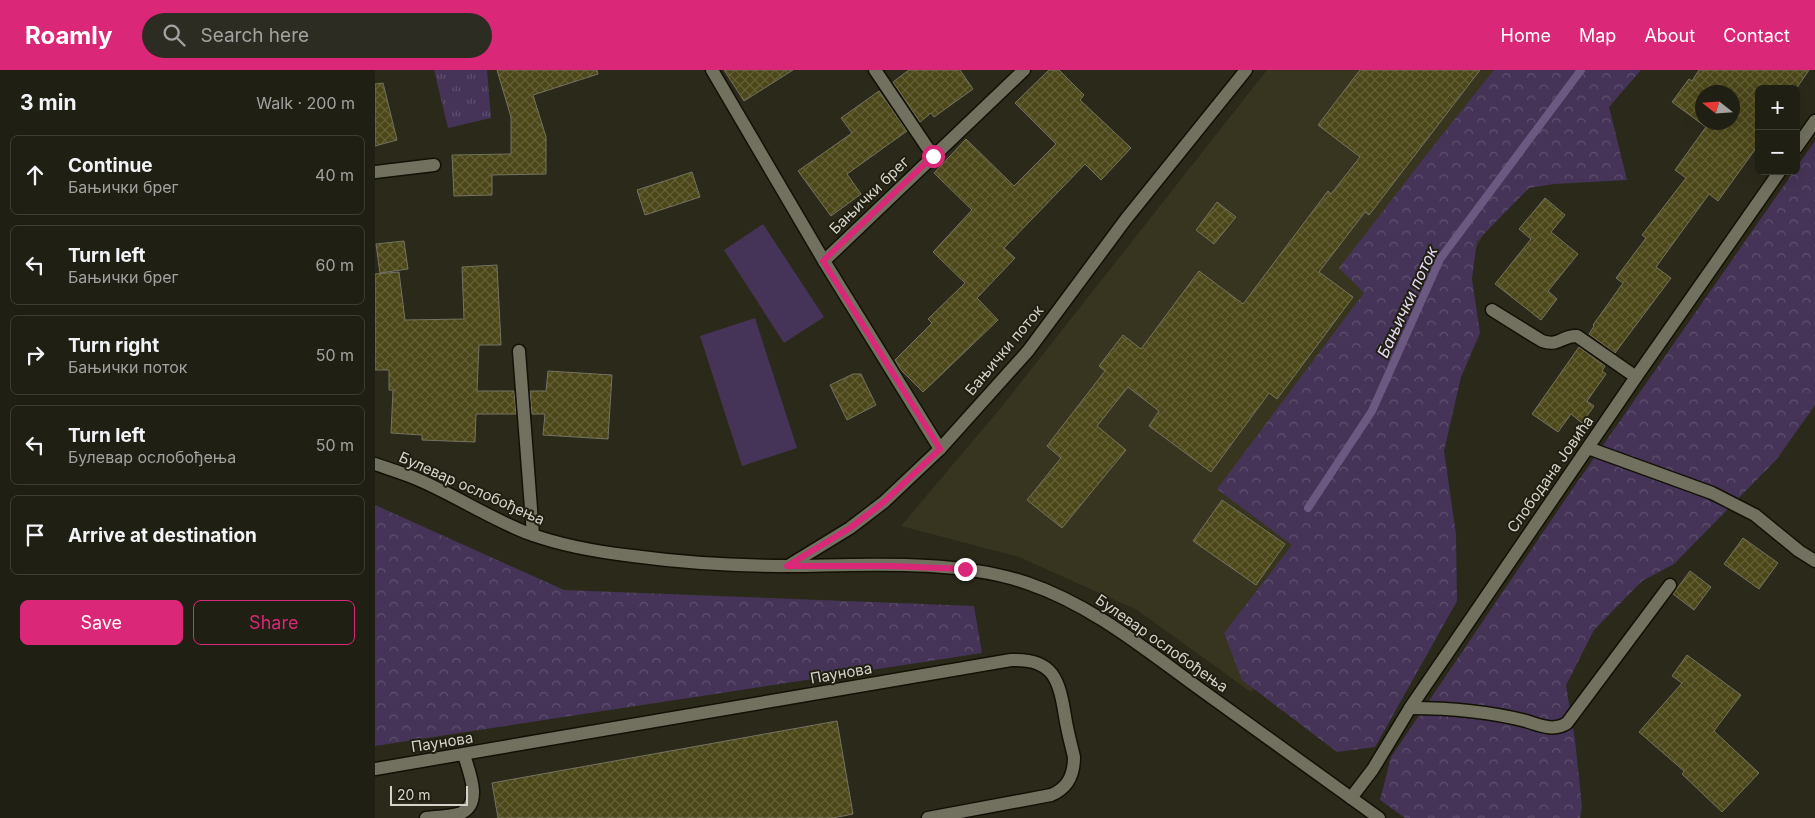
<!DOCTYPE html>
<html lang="en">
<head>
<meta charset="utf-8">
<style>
	:root { --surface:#201f14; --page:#2d2c22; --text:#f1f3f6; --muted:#a2a2a0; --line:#3d3d34; --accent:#db2777 }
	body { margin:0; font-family:Inter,sans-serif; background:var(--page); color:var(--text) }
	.controls { position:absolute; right:15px; top:15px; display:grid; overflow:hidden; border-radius:8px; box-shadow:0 5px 20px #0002 }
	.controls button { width:45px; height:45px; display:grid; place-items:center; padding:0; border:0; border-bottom:1px solid var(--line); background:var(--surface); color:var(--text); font:25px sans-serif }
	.compass { position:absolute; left:1320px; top:15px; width:45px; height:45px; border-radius:50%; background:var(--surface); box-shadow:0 5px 20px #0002; rotate:287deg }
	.scale { position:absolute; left:15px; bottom:12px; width:78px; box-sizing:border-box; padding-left:5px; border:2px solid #d5d4cb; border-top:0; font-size:14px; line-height:18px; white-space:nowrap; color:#d5d4cb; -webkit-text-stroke:4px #201f11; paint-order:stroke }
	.stop { position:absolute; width:15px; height:15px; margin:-11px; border:4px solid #db2777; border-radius:50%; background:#fff }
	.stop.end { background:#db2777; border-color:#fff; box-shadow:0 1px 5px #0008 }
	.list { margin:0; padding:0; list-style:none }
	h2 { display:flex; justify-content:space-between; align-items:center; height:65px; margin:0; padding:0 20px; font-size:21px }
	h2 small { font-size:16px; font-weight:400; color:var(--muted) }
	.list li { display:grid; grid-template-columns:32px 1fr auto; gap:15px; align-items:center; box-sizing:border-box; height:80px; margin:0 10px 10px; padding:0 10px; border:1px solid var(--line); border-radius:8px }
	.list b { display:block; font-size:19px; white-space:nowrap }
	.list p { margin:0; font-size:16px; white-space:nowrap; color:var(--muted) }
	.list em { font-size:16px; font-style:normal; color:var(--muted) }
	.actions { display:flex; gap:10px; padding:15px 20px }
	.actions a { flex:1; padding:11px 0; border:1px solid var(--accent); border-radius:8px; text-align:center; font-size:18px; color:var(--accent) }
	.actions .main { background:var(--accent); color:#fff }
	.icon { flex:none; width:28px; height:28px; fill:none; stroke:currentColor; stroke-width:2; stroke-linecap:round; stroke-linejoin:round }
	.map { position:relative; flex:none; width:1440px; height:748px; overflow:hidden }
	header { display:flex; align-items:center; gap:30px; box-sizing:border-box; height:70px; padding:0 25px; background:var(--accent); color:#fff }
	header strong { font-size:24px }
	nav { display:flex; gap:28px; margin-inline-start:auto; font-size:18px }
	.search { width:350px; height:45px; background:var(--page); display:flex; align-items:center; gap:12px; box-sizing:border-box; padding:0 18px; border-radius:28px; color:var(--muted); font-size:19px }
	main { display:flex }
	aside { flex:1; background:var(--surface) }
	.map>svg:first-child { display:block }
	.built { fill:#373520 }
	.grass { fill:url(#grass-tufts) }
	.forest { fill:url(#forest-crowns) }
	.pitch { fill:#453457 }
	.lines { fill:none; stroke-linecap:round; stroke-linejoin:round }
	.stream { stroke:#6c5981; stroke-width:8 }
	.building { fill:url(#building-cross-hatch); stroke:#747261; fill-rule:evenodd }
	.service-casing { stroke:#131105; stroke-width:15 }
	.minor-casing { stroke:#131105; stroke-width:15 }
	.secondary-casing { stroke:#131105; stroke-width:15 }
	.service { stroke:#727160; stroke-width:12 }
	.minor { stroke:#727160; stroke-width:12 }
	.secondary { stroke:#727160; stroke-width:12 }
	.route { stroke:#db2777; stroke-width:6 }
	.labels { text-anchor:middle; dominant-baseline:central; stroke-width:4; stroke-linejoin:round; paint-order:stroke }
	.street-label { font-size:15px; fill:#d5d4cb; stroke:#201f11 }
	.water-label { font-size:16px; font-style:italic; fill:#e6daf5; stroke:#201f11 }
</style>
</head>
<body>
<header>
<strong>Roamly</strong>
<div class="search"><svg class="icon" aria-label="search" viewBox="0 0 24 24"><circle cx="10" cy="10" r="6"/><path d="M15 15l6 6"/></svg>Search here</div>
<nav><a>Home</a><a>Map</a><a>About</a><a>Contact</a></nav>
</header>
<main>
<aside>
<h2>3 min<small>Walk · 200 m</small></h2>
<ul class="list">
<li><svg class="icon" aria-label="ahead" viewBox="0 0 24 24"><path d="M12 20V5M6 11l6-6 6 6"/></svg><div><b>Continue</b><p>Бањички брег</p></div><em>40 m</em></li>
<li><svg class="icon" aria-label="left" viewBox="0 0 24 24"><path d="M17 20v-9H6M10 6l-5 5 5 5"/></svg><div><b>Turn left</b><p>Бањички брег</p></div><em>60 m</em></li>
<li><svg class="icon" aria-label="right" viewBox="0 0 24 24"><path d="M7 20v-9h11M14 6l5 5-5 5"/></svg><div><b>Turn right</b><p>Бањички поток</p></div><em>50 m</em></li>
<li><svg class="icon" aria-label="left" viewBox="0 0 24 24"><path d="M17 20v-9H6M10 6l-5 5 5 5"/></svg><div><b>Turn left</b><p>Булевар ослобођења</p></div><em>50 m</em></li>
<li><svg class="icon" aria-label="arrive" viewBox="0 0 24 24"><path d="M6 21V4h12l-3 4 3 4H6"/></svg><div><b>Arrive at destination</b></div></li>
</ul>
<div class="actions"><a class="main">Save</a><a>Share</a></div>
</aside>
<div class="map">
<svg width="1440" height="748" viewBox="0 0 1440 748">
	<defs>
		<pattern id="grass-tufts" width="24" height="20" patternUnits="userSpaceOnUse" patternTransform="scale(1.25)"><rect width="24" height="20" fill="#453457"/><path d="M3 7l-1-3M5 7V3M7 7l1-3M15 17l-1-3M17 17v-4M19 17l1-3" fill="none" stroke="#5f506e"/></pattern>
		<pattern id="forest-crowns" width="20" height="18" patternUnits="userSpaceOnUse" patternTransform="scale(1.25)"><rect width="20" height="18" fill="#453457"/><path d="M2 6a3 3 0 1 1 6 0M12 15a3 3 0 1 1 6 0" fill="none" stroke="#5f506e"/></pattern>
		<pattern id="building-cross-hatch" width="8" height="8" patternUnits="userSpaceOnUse" patternTransform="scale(1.25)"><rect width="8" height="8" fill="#4b4718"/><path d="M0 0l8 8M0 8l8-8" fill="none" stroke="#646138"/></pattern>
	</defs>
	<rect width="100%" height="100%" fill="#2a291a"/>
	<!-- built -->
	<path class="built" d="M892,0h316l-121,201 -176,333 -34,89 -115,-83 -118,-53 -118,-31 102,-121z"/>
	<!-- grass -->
	<path class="grass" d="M59,0h53l4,48 -43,10z"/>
	<!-- forest -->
	<g class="forest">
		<path d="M1119,0h147l-32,37 18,73 -73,4 -25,4 -52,53 -5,38 8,54 -19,44 -17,74 12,83 1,67 -82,146 -38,5 -95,-72 -18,-47 68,-88 -75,-56 147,-196 -25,-25 92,-119z"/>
		<path d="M1440,71v264l-38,54 -103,105 -32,17 -48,49 -28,55 9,55 7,66 -2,12h-175l-25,-18 11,-43 178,-263 225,-323h2v-3z"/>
		<path d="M0,435l189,85 410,16 8,47 -607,93z"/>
	</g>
	<!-- pitch -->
	<g class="pitch">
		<path d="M388,154l61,93 -40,26 -60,-93z"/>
		<path d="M380,248l42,130 -55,18 -42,-130z"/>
	</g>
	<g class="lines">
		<!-- stream -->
		<path class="stream" d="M933,438l64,-97 68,-152 141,-189"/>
	</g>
	<!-- building -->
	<g class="building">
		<path d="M122,0h100l1,4 -65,21 13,42v37l-54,1v20l-38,1 -2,-41 59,-1v-37z"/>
		<path d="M349,0h69l-49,31z"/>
		<path d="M534,0h51l13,19 -39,28 -3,-4 -11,9 -27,-40z"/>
		<path d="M674,0h10l25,25 -4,5 51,48 -30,32 -16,-16 -81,84 11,10 -38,40 21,22 -75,72 -22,-22 -6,-10 37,-37 -4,-4 37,-36 -32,-31 39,-42 -38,-37 32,-34 48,47 42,-42 -41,-41z"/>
		<path d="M985,0h120l-111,145 -4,-3 -46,60 34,25 -76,102 -8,-6 -58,79 -62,-46 10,-15 -31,-24 -31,39 29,24 -64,78 -35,-28 34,-42 -14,-12 58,-75 -6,-5 24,-31 18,14 58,-78 44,33 85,-113 3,3 29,-37 -42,-32z"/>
		<path d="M1324,0h110l-13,19h-37v55l-41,57 -9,-7 -53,73 15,11 -56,75 -26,-19 5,-8 -1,-1 30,-42 -7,-5 30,-40 -4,-3 44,-57 -11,-8 31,-43 -34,-25 17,-23 3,2zM1328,22h30v30h-30z"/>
		<path d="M8,13l14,57 -22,6v-62z"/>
		<path d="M504,21l28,40 -60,43 14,20 -30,22 -33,-45 54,-38 -11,-15z"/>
		<path d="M317,102l8,25 -55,18 -8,-25z"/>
		<path d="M1170,128l20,17 -14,17 27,22 -30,37 9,8 -16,21 -46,-36 36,-45 -12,-10z"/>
		<path d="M842,132l19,15 -22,27 -18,-14z"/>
		<path d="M29,171l4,28 -28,4 -4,-29z"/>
		<path d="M122,195l4,80h-22l-2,46h37l2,23h-40l-1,28 -53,-2v-5l-31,-2 2,-43h-4v-20h-14v-96l24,-2 6,48 59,-1 -2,-52z"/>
		<path d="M1204,277l26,19 -3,5 4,3 -19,27 7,5 -12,17 -11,-9 -13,18 -26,-18z"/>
		<path d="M173,301l64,4 -4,64 -65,-4 2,-21h-13l-2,-23h16z"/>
		<path d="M478,304h8l15,31 -29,15 -17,-35z"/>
		<path d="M847,430l63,44 -29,41 -63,-44z"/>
		<path d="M1368,468l35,25 -19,26 -35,-25z"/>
		<path d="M1315,501l21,16 -17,23 -21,-16z"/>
		<path d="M1312,585l54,40 -27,36 45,42 -37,39 -40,-38 2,-3 -45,-39 43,-49 -10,-7z"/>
		<path d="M462,651l16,93 -20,4h-335l-6,-35z"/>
	</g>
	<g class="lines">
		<!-- service casing -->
		<g class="service-casing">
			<g id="service">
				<path d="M500,0l58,86"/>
				<path d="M0,102l59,-7"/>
				<path d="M1117,240l50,31c18,6 20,-6 35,-5l59,41"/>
				<path d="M144,281l14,184"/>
				<path d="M1213,378l124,45 43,22 44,36 16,10"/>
				<path d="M1035,638c40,0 77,3 116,13 13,4 28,11 41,2l103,-138"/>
				<path d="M0,699l636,-109c42,-2 48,19 54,56 2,14 6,28 9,41 0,18 -6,31 -23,38l-123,23"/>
				<path d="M51,748c9,-1 27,-2 35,-5 22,-10 8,-41 3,-58"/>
			</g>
		</g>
		<!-- minor casing -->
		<g class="minor-casing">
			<g id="minor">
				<path d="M337,0l112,191 116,188"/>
				<path d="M1421,78l19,-27"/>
				<path d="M449,191l200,-191"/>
				<path d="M413,496l62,-38 34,-26 56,-53 88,-98 98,-132 120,-149"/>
				<path d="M976,728l22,-29 37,-61 226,-331 144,-206"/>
			</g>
		</g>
		<!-- secondary casing -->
		<g class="secondary-casing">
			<path id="secondary" d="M0,394c14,5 28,9 42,15 38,16 73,40 113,55 33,12 68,18 103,22 52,7 106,10 159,10 75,-1 164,-7 235,17 65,22 119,67 173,106 59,43 119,86 179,129"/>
		</g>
		<!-- service -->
		<use href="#service" class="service"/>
		<!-- minor -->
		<use href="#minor" class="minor"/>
		<!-- secondary -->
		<use href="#secondary" class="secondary"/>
	</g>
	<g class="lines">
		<!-- route -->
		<path class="route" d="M558,86l-110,105 117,188 -56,53 -34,26 -63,38h103l75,3"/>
	</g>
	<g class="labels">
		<!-- street labels -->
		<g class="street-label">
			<text transform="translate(494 125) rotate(-44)">Бањички брег</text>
			<text transform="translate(629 280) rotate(-50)">Бањички поток</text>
			<text transform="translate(1175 404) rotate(-55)">Слободана Јовића</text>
			<text transform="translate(97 418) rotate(24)">Булевар ослобођења</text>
			<text transform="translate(787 573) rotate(35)">Булевар ослобођења</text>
			<text transform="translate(466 603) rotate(-10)">Паунова</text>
			<text transform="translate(67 672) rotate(-9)">Паунова</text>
		</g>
		<!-- water labels -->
		<g class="water-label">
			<text transform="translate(1032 232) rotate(-65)">Бањички поток</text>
		</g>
	</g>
</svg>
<div class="controls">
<button>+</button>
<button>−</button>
</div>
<svg class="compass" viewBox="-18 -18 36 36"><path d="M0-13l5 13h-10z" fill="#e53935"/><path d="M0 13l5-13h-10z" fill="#a2a2a0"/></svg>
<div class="scale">20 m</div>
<div class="stop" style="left:558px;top:86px"></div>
<div class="stop end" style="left:590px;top:499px"></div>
</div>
</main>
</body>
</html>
